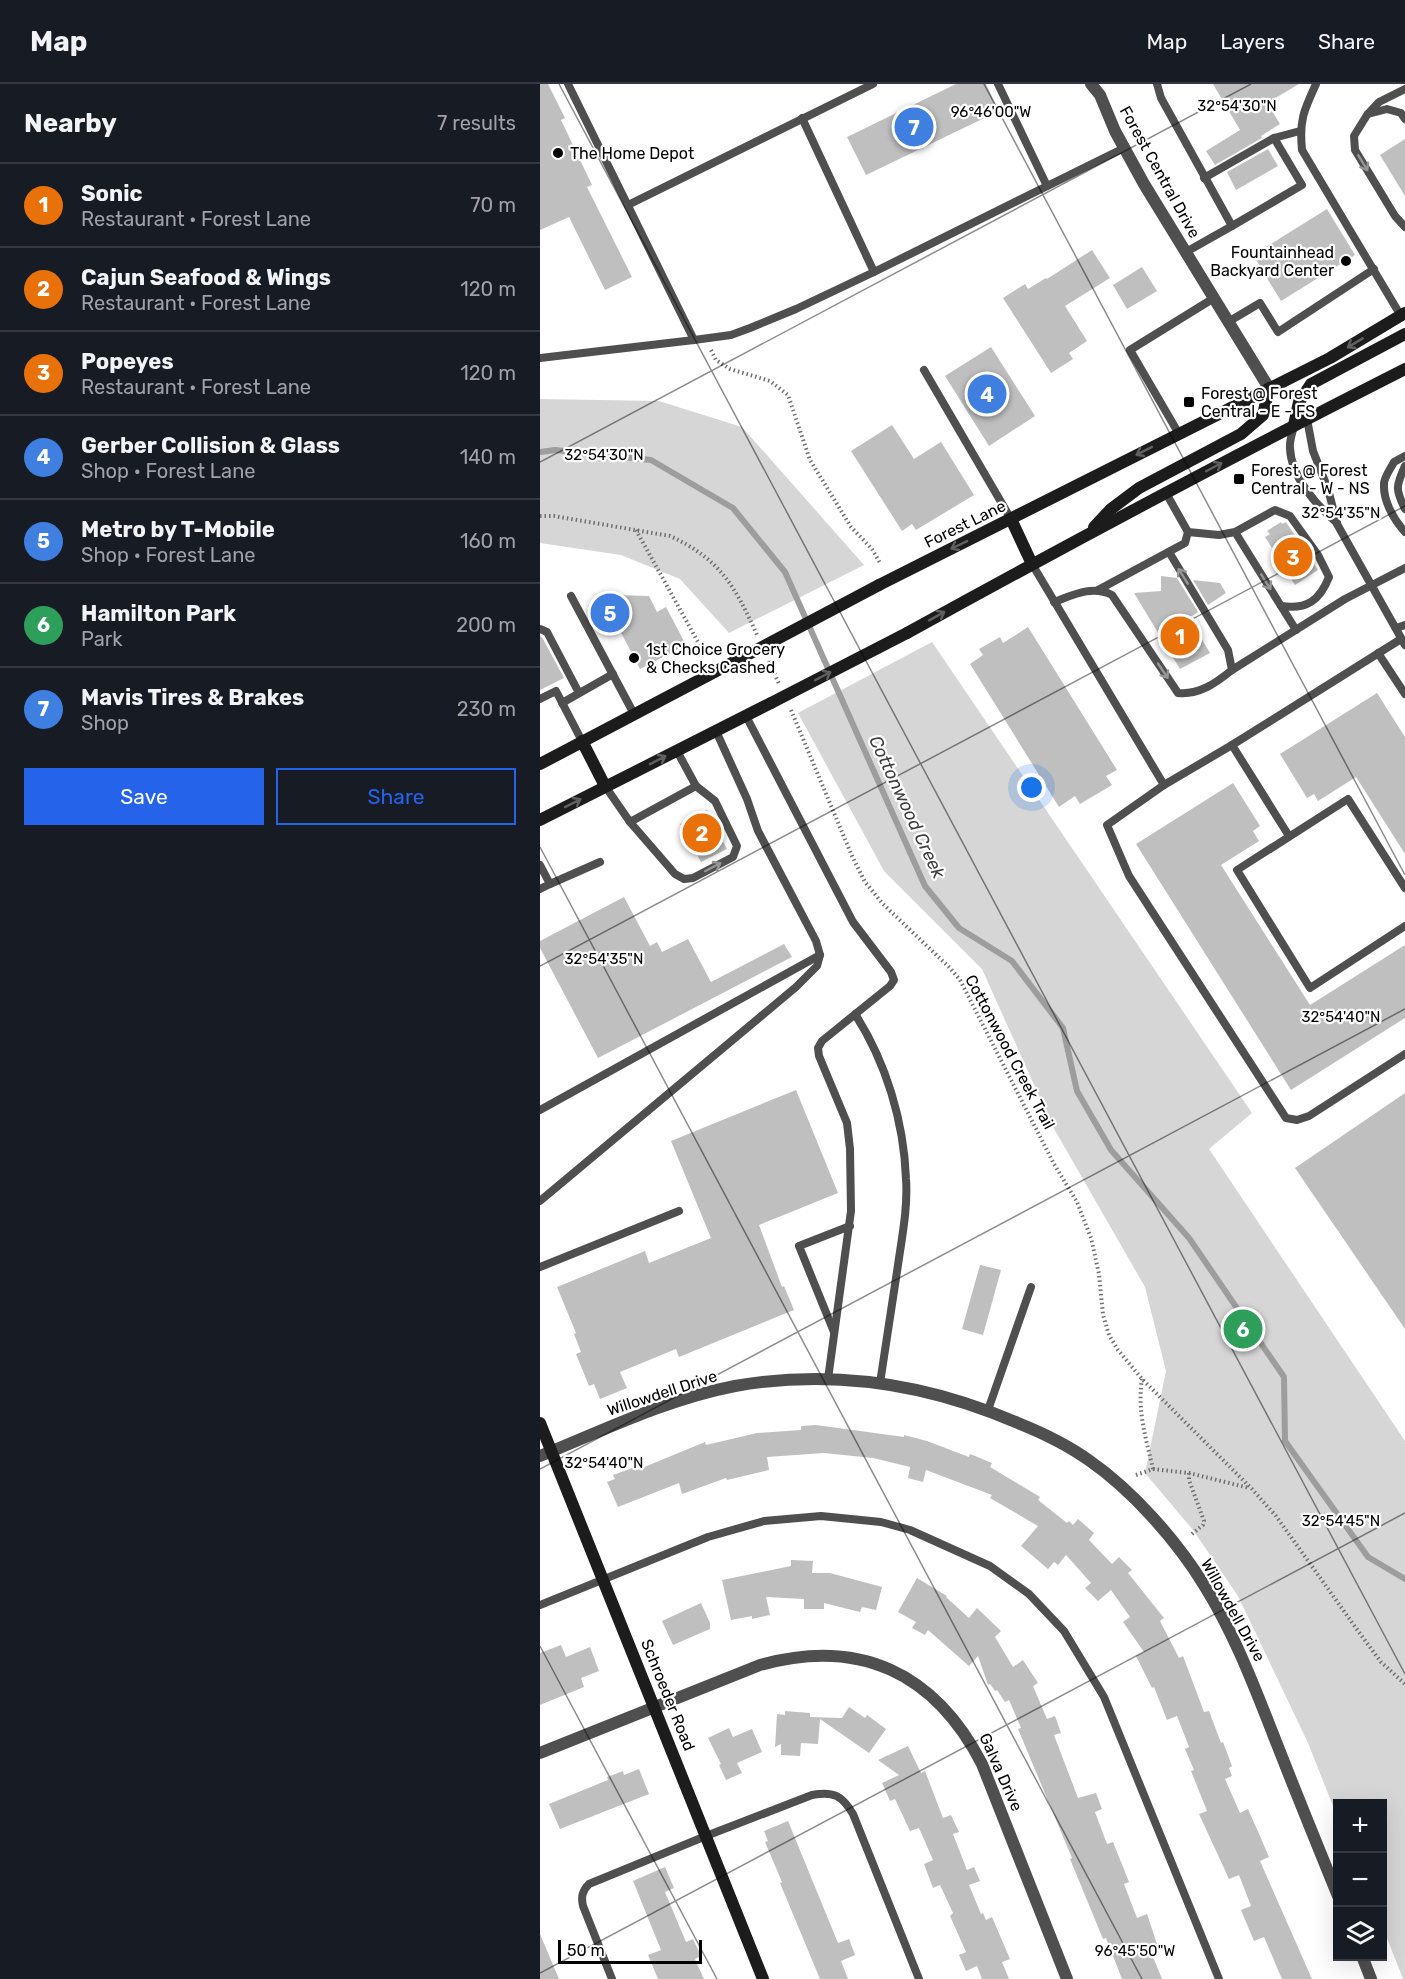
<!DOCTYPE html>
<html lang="en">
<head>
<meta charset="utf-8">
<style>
	:root { --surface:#171b24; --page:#20242c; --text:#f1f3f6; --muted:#9ea1a6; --line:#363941; --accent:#2563eb }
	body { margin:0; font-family:Rubik,sans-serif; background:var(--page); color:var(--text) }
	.controls { position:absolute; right:18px; bottom:18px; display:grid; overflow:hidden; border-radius:0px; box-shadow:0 6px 24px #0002 }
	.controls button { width:54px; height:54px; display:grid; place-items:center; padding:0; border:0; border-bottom:2px solid var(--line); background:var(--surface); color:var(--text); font:30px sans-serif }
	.scale { position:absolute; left:18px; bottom:15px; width:144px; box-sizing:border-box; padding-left:6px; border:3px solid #000; border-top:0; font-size:16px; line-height:21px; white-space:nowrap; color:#000; -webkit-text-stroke:4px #fff; paint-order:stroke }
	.you { position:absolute; left:492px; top:704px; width:21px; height:21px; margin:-15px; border:4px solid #fff; border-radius:50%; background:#1a73e8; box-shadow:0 0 0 9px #1a73e833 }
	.badge { display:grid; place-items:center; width:39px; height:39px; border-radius:50%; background:var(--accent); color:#fff; font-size:20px; font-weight:700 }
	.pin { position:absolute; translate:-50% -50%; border:3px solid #fff; box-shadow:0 2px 6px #0006 }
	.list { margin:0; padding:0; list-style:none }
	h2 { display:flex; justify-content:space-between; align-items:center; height:78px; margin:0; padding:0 24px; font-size:26px }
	h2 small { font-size:20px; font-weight:400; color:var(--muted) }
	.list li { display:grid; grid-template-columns:39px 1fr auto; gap:18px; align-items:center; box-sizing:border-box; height:84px; padding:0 24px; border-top:2px solid var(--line) }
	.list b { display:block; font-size:22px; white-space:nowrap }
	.list p { margin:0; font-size:20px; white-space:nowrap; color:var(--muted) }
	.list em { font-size:20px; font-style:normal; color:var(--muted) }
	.actions { display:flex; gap:12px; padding:18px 24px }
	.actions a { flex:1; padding:14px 0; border:2px solid var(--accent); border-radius:0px; text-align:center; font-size:21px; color:var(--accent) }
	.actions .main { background:var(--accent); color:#fff }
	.icon { flex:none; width:33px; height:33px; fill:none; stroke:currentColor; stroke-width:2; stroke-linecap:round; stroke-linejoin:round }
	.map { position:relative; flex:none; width:865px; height:1895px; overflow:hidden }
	header { display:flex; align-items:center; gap:36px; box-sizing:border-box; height:84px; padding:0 30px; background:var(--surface); border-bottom:2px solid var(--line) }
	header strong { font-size:28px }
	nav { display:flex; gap:33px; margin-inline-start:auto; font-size:21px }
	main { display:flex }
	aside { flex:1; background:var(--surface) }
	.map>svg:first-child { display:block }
	.green { fill:#d6d6d6 }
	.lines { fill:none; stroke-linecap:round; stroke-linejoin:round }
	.stream { stroke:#9d9d9d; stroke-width:6 }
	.building { fill:#bfbfbf }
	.path { stroke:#717171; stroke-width:4; stroke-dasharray:1.5 3; stroke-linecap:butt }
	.lane { stroke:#4f4f4f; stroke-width:8 }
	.street { stroke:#4f4f4f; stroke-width:12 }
	.secondary { stroke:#1c1c1c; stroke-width:12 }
	.secondary-bridge { stroke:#1c1c1c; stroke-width:12 }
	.oneway { stroke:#959595 }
	.oneway2 { stroke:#606060 }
	.ticks { fill:none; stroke:#000; stroke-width:1.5; stroke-opacity:0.45 }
	.poi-dot { fill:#000; stroke:#fff; stroke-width:2 }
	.labels { text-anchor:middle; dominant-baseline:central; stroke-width:4.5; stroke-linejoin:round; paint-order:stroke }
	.poi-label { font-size:16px; fill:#000; stroke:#fff; text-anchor:start }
	.street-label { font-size:16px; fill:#000; stroke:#fff }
	.water-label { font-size:18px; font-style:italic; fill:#3e3e3e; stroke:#fff }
	.ticks-label { font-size:15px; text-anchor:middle; fill:#000; stroke:#fff; stroke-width:4.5; stroke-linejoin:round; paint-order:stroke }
</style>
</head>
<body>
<header>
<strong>Map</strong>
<nav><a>Map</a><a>Layers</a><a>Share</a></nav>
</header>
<main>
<aside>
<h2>Nearby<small>7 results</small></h2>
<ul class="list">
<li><span class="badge" style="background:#e8710a">1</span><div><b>Sonic</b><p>Restaurant · Forest Lane</p></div><em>70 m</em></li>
<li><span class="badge" style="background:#e8710a">2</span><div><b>Cajun Seafood &amp; Wings</b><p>Restaurant · Forest Lane</p></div><em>120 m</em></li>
<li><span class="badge" style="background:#e8710a">3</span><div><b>Popeyes</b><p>Restaurant · Forest Lane</p></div><em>120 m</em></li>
<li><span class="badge" style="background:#3f7fe0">4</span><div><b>Gerber Collision &amp; Glass</b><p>Shop · Forest Lane</p></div><em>140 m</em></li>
<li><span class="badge" style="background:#3f7fe0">5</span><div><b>Metro by T-Mobile</b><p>Shop · Forest Lane</p></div><em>160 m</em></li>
<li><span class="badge" style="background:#2e9e5b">6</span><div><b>Hamilton Park</b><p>Park</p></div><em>200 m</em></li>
<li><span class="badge" style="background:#3f7fe0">7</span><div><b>Mavis Tires &amp; Brakes</b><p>Shop</p></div><em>230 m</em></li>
</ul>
<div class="actions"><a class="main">Save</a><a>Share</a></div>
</aside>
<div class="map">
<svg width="865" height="1895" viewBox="0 0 865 1895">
	<rect width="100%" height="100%" fill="#fff"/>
	<!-- green -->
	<g class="green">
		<path d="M0,315l119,2 83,26 122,138 -135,68 -49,-54 -59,-24 -81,-12z"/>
		<path d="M392,558l320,471 -43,36 196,292v538h-2l-20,-51 -1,-124h-44l-1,12 -29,-73 -70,-147 -45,-66 -48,-57 21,-102 -21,-84 -92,-160 -71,-158 -98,-98 -86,-158z"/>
	</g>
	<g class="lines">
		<!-- stream -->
		<path class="stream" d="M0,368l15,-2 96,10 82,48 52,64 140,314 34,42 53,33 51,67 14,63 34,59 78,88 95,139 1,64 83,116 37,22"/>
	</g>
	<!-- building -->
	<g class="building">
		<path d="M0,0h8l17,34 -4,2 31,65 -5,2 45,90 -27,13 -36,-73 -29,13z"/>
		<path d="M416,0h30l13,27 -133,64 -19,-38z"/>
		<path d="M673,0h86l-32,19 13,21 -19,12 1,2 -47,27 -9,-14 34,-21z"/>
		<path d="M865,55v57l-25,-41z"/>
		<path d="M728,65l10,17 -42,24 -9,-18z"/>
		<path d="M787,125l28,46 -74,46 -28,-46z"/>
		<path d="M552,166l18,28 -45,28 22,35 -18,12 4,6 -22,14 -48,-75 22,-14 3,5 18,-11 1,1z"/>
		<path d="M602,183l15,24 -30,18 -14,-24z"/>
		<path d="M451,263l44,69 -46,30 -44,-70z"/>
		<path d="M352,341l22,34 27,-17 33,53 -58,35 -4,-6 -10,7 -51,-80z"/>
		<path d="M741,438l1,2 4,-2 32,48 -23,15 -9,-14 -3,2 -10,-14 4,-3 -12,-19 5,-3 -3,-3z"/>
		<path d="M621,492l16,2 21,34 -9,6 21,35 -30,16 -46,-76 27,-2z"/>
		<path d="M653,496l27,3 6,10 -18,12z"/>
		<path d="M76,511l33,1 8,16 9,-5 20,38 -46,24 -36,-69z"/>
		<path d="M488,543l89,143 -11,6 6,9 -32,19 -5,-8 -16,11 -89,-143 13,-9 -4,-6 21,-12 3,6z"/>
		<path d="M0,552l2,1 22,41 -24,12z"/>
		<path d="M837,609l28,44v117l-49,-77 -38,24 -4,-7 -7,4 -27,-44z"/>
		<path d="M693,699l27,43 -7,5 6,10 -38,24 89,140 95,-60v73l-114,72 -155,-246z"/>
		<path d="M167,726l20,39 -26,13 -21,-38z"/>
		<path d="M84,813l26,49 7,-4 5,10 26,-13 23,43 73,-38 8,13 -194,101 -58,-110v-7z"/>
		<path d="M256,1006l42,103 -79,32 23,62 2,-1 10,24 -115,47 -3,-8 -56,23 7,16 -27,11 -6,-15 -5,2 -13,-32 5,-2 -7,-18 2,-1 -19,-46 88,-36 4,12 62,-25 -40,-97z"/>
		<path d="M865,1009v236l-110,-161z"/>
		<path d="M440,1181l21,5 -18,65 -21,-6z"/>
		<path d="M276,1341l88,12v-2l23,6 42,16 1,-3 22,9 -2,4 50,30 -2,3 29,23 2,-2 4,4 5,-6 16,14 -5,7 23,24 7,-7 13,13 -4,3 36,45 -4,3 19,37 4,-2 21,56 5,-1 12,32 2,-1 9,24 -3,2 3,8 -7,3 15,34 8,-4 12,27 9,21 -9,4 52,118h-30l-18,-42 -10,4 -13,-31 10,-4 -12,-31 -10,4 -30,-65 8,-3 -16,-40 3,-1 -9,-21 4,-2 -12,-31 -10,4 -13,-33 -2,1 -16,-32 8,-4 -21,-30 7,-5 -19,-27 -13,11 -13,-13 6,-5 -25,-28 -8,10 -4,-3 -6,7 -27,-23 17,-20 -48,-28 2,-3 -66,-25 -3,12 -15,-4 2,-11 -37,-9 -49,-5 -57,4 2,13 -42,10 -1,-2 -44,16 -3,-11 -61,24 -11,-25 8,-3 -2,-4 22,-8 2,3 68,-28 1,3 51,-12 44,-3v-4z"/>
		<path d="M251,1476l22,1 -1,12h18l52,14 -6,23 -14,-3 -2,5 -36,-9v6h-20v-10l-38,-2 4,18 -18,4v-3l-21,4 -9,-40 69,-14z"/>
		<path d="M377,1494l30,18 -1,1 23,21 8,-10 24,23 -6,6 18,30 10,-7 15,23 -5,3 14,33 8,-3 6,17 -7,2 24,63 18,-5 6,16 -7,3 12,32 6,-2 16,40 -5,2 13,34 10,-4 10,30 -8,3 13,32h-40l-16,-41 -3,1 -33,-80 2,-1 -54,-129 3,-1 -12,-28 -4,2 -8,-12 -2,1 -5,-7 -2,1 -10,-29 -9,10 -41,-36 -3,5 -13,-7 4,-6 -18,-10z"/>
		<path d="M161,1519l9,20v6l-37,16 -11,-24z"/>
		<path d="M21,1561l5,12 24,-10 9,24 -18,7 3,9 -44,18v-52z"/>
		<path d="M309,1623l16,11 2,-3 19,14 -17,24 -49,-34 -2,25 -17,-1 -1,13 -19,-1v-11l-6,3 2,-33 8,1v-4l25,2v4l32,1z"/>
		<path d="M189,1644l4,9 19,-8 10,23 -25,11 5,10 -16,7 -7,-15 2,-1 -13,-26z"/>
		<path d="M368,1662l13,27 4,-2 18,47 8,-3 8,17 -6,2 14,36 7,-3 6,14 -11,4 12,29 2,-1 3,7 6,-3 18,42 -8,3 7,17h-27l-5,-13 -11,5 -7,-16 7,-3 -16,-36 3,-3 -13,-28 -7,3 -9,-24 9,-4 -14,-32 -9,3 -15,-32 -5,2 -8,-18 17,-8 -21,-15z"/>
		<path d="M99,1685l10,25 -89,35 -11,-25 59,-24 -1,-3 16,-6 1,4z"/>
		<path d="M248,1737l50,122 11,-4 6,16 -14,6 7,18h-28l-40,-96 2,-1 -17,-40 3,-1 -4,-10z"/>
		<path d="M125,1783l9,21 -9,4 21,50 7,-3 8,17 -6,3 9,20h-46l-10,-24 13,-5 -28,-69z"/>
		<path d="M0,1850l19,45h-19z"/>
	</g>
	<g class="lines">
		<!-- path -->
		<g class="path">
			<path d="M171,266l5,10 14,9 40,12 18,14 22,65 41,67 21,22 8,14"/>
			<path d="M0,432h14l116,20c50,23 65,50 87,99"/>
			<path d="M96,446l67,121"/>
			<path d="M229,577l10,23"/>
			<path d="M251,626l61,146 13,26 18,22 67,64 10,12 94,184 23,38 14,36 8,36 4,41 6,20 9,15 24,29 110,110 24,27 85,119 20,27 24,22"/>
			<path d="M613,1385l36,4 60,15"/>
			<path d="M649,1389v7l15,41 -1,4 -11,9"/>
			<path d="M596,1391l17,-6c-7,-30 -16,-59 -11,-90"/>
		</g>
		<!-- lane -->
		<g class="lane">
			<path d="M28,0l126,256"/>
			<path d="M458,0l49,102"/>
			<path d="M617,0l4,14 71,128 -46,26"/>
			<path d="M776,0c-12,26 -17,36 -14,66l99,166"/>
			<path d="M865,5l-26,13 -12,13 -13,21 1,14 40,66 10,11"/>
			<path d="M828,30l19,-5 14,4 4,6"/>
			<path d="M262,34l72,154"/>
			<path d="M664,94l70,-40 26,-7"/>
			<path d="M88,121l245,-121"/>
			<path d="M692,142l70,-41 -28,-47"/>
			<path d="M688,238l32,-19 18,29 96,-63"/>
			<path d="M0,274l154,-18 37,-5 19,-7 46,-19 78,-37 250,-124"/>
			<path d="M384,286l87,149"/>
			<path d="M767,335l6,32 15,38 9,35 68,121"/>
			<path d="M754,341c-1,7 -5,16 -4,23 1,29 26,57 47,75"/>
			<path d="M639,350l-49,-84 84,-52"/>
			<path d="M865,372l-11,6c-3,6 -10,15 -10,22 -1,17 10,36 21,48"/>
			<path d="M865,382c-9,20 -10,23 0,43"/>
			<path d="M626,409l22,39 31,3 16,-3 40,-22 15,6 28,39 11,22c-9,23 -22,33 -48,29l-46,-74"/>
			<path d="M492,480l132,221 -57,40 22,51 157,242 11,2 12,-4 96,-62"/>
			<path d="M558,506l87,-47 3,-11"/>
			<path d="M31,512l63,118"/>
			<path d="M514,518c19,-7 38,-17 58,-7l66,98c21,2 38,-10 54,-23l-4,-20 -59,-98"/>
			<path d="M741,522l15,24"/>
			<path d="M856,544l9,-3"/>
			<path d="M0,545l7,3 32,61"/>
			<path d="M838,569l27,41"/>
			<path d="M692,586l113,-71 60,-31"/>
			<path d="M0,615l16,-8 26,50"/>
			<path d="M22,619l51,-29"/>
			<path d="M206,632l107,206 38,50 3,8 -4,6 -68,55 -4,7 1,8 28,67 3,26 1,62 -23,168"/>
			<path d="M624,701l68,-40"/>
			<path d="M65,702l25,36 66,-36 -19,-35"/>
			<path d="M90,738l45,52 9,5 9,-1 40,-21 4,-11 -22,-45 -19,-15"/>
			<path d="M749,752l-57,-91 169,-106"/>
			<path d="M0,781l10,19 -10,5"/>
			<path d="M10,800l50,-22"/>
			<path d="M865,804l-57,-89 -111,71 73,118 95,-62"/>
			<path d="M315,930c31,48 49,108 51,165 2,28 -4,58 -8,86 -6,39 -12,79 -18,118"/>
			<path d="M0,1026l280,-155"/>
			<path d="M0,1117l256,-214 21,-21 3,-11 -4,-14 -58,-110 -11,-32 -31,-68"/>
			<path d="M0,1183l139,-56"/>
			<path d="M294,1248l-35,-86 51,-20"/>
			<path d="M448,1326l43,-123"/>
			<path d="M0,1521l168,-68 56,-16 57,-5 60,6 29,8 80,36 39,28 35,37 40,66 115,282"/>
			<path d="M72,1895l-29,-73c-2,-9 -1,-15 6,-22l117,-48 106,-41c21,-4 30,0 41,19l66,165"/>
		</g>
		<!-- street -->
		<g class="street">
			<path d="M551,0l9,11 15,36 29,53 125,204"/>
			<path d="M0,1372c64,-26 127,-57 195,-70 97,-17 193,-2 283,37 25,10 50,22 72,38 43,30 87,80 114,124 29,46 49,98 69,149 21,54 43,108 65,162"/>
			<path d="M0,1669l220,-88c100,-28 175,8 222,99l85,215"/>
			<path d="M822,1872l9,23"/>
		</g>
		<!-- secondary -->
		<g class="secondary">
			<path d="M754,341l5,-23 12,-18 94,-50"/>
			<path d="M471,435l21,45"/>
			<path d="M554,443l17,-18 28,-21 102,-54 22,-19 6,-27"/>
			<path d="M339,501l451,-227 75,-45"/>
			<path d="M367,549c165,-91 330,-179 498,-264"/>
			<path d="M42,657l23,45"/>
			<path d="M0,680l205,-108"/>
			<path d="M0,736l231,-117"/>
			<path d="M0,1339l223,556"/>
		</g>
		<!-- secondary-bridge -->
		<g class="secondary-bridge">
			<path d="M205,572l134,-71"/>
			<path d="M231,619l136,-70"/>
		</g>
	</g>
	<!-- one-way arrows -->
	<defs><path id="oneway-shaft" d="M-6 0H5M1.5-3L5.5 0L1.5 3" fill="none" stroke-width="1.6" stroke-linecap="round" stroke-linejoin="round" transform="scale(1.5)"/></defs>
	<g class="oneway">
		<use href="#oneway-shaft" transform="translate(823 79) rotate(59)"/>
		<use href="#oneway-shaft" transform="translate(643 492) rotate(-122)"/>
		<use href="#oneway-shaft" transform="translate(726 498) rotate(58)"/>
		<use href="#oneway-shaft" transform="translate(623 587) rotate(56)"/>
		<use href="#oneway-shaft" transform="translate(173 783) rotate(-28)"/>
	</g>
	<g class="oneway2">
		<use href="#oneway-shaft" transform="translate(815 259) rotate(149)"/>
		<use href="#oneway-shaft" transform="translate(604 367) rotate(153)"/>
		<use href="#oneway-shaft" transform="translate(674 383) rotate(-28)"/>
		<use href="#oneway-shaft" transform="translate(419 461) rotate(154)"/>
		<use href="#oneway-shaft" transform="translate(397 532) rotate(-29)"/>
		<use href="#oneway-shaft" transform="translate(283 592) rotate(-28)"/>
		<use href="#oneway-shaft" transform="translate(118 676) rotate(-27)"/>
		<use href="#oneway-shaft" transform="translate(33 719) rotate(-27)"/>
	</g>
	<!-- ticks -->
	<path class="ticks" d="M19,0l846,1590M444,0l421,791M0,378l711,-378M0,763l602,1132M0,882l865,-460M0,1385l865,-460M0,1562l177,333M0,1889l865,-460"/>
	<!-- markers -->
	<g class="poi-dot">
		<circle cx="18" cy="69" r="6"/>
		<circle cx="806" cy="177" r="6"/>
		<rect x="643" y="312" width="12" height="12" rx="3"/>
		<rect x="693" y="389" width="12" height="12" rx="3"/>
		<circle cx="94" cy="574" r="6"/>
	</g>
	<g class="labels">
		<!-- poi labels -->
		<g class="poi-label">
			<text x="30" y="69">The Home Depot</text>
			<text x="794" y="168" text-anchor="end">Fountainhead<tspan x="794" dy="18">Backyard Center</tspan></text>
			<text x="661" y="309">Forest @ Forest<tspan x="661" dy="18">Central - E - FS</tspan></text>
			<text x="711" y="386">Forest @ Forest<tspan x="711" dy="18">Central - W - NS</tspan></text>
			<text x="106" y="565">1st Choice Grocery<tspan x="106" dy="18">&amp; Checks Cashed</tspan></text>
		</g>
		<!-- street labels -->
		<g class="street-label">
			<text transform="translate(620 88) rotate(61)">Forest Central Drive</text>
			<text transform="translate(425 440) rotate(-26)">Forest Lane</text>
			<text transform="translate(470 968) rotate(62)">Cottonwood Creek Trail</text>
			<text transform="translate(122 1309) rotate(-18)">Willowdell Drive</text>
			<text transform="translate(693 1526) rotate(61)">Willowdell Drive</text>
			<text transform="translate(128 1611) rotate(68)">Schroeder Road</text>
			<text transform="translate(461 1688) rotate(66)">Galva Drive</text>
		</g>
		<!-- water labels -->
		<g class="water-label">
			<text transform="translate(367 723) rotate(65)">Cottonwood Creek</text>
		</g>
	</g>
	<g class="ticks-label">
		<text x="697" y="27">32°54'30"N</text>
		<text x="451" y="33">96°46'00"W</text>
		<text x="64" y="376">32°54'30"N</text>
		<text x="801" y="434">32°54'35"N</text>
		<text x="64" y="880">32°54'35"N</text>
		<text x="801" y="938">32°54'40"N</text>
		<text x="64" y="1384">32°54'40"N</text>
		<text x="801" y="1442">32°54'45"N</text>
		<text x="595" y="1872">96°45'50"W</text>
	</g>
</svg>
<div class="controls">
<button>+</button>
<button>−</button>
<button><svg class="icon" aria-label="layers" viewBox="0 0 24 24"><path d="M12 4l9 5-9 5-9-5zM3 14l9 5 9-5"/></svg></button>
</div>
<div class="scale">50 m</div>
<div class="you"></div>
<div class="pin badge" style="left:640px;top:552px;background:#e8710a">1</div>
<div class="pin badge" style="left:162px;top:749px;background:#e8710a">2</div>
<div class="pin badge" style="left:753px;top:473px;background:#e8710a">3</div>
<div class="pin badge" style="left:447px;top:310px;background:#3f7fe0">4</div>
<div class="pin badge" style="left:70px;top:529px;background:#3f7fe0">5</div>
<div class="pin badge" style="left:703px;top:1245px;background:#2e9e5b">6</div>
<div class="pin badge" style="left:374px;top:43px;background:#3f7fe0">7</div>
</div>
</main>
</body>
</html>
